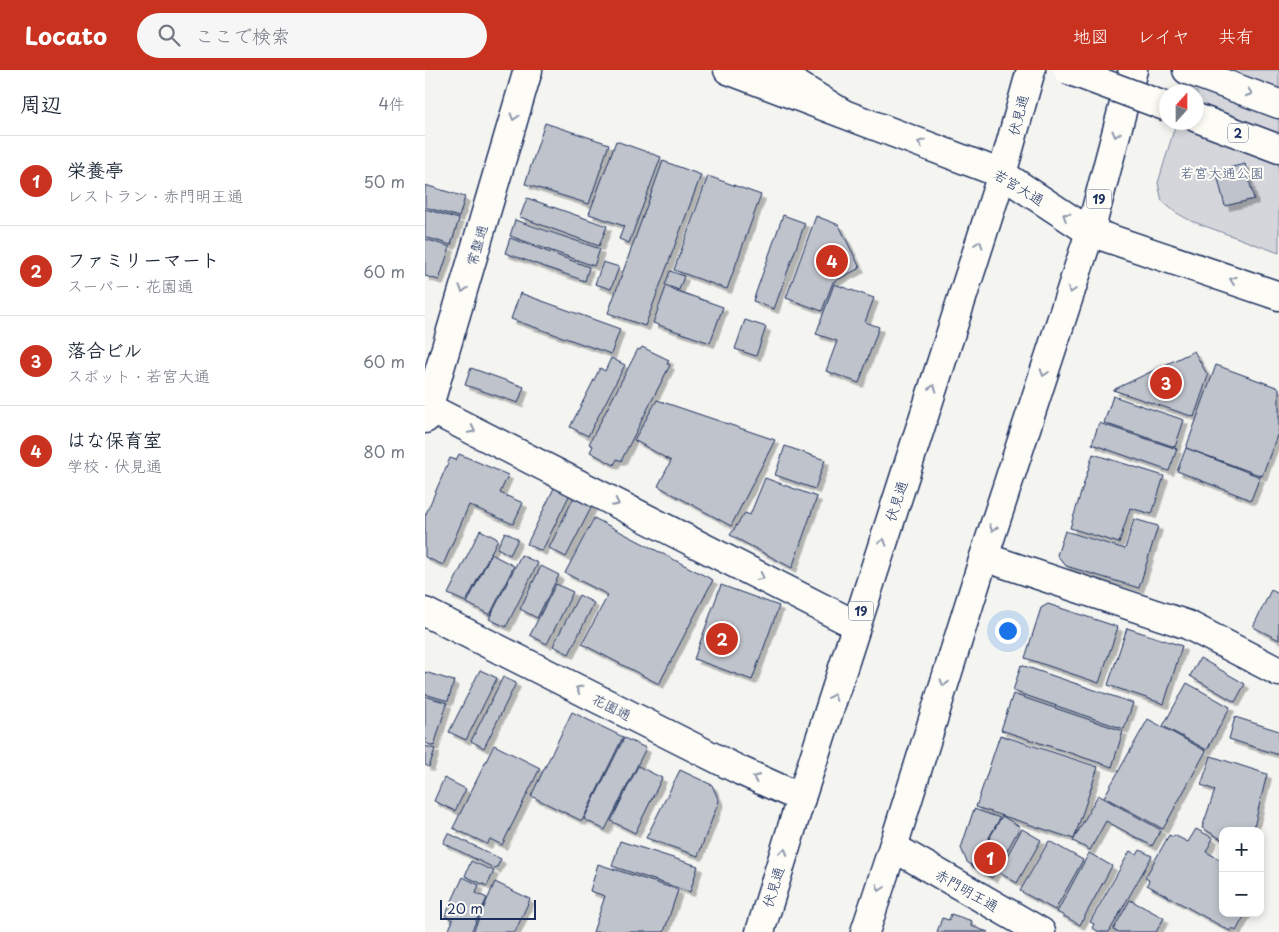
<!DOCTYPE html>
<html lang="ja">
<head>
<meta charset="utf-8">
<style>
	:root { --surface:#fff; --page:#f6f6f7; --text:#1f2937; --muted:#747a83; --line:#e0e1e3; --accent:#c8321e }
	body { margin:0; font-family:"Playpen Sans","Klee One",sans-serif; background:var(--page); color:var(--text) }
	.controls { position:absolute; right:15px; bottom:15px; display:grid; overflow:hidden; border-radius:10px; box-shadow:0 2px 8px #0003 }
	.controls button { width:45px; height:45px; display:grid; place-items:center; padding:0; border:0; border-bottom:1px solid var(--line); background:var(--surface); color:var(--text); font:25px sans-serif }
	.compass { position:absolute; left:734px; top:15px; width:45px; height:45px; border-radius:50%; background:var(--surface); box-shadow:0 2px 8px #0003; rotate:21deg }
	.scale { position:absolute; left:15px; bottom:12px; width:96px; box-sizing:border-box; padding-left:5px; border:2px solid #1b2f5e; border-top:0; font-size:14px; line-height:18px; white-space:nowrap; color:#1b2f5e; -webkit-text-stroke:4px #fdfcf7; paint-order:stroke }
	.you { position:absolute; left:582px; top:560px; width:18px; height:18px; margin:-12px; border:4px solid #fff; border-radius:50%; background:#1a73e8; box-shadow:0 0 0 8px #1a73e833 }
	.badge { display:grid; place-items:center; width:32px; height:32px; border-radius:50%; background:var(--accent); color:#fff; font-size:16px; font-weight:700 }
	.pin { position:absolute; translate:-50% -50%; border:2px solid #fff; box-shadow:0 1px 5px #0006 }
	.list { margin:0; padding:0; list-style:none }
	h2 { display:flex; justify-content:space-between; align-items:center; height:65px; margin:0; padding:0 20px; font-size:21px }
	h2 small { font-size:16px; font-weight:400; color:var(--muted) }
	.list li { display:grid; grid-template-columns:32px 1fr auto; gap:15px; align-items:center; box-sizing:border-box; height:90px; padding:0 20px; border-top:1px solid var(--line) }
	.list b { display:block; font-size:19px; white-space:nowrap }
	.list p { margin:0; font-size:16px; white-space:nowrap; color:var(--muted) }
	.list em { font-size:16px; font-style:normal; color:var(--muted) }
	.icon { flex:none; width:28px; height:28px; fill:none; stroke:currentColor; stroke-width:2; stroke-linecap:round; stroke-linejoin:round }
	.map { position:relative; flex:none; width:854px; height:862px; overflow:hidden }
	header { display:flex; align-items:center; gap:30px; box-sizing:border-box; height:70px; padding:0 25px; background:var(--accent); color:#fff }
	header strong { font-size:24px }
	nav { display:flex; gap:28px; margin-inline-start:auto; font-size:18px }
	.search { width:350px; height:45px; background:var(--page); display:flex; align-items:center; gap:12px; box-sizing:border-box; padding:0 18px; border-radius:28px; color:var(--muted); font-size:19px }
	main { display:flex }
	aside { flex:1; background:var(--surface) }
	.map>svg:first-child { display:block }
	.green { fill:#d4d6db; stroke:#78829c }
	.building { fill:#bfc3cc; stroke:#1b2f5e; filter:url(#shadow) }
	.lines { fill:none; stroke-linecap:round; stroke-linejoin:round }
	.minor-casing { stroke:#1b2f5e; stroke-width:31 }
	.tertiary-casing { stroke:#1b2f5e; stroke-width:31 }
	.trunk-casing { stroke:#1b2f5e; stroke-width:31 }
	.motorway-casing { stroke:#1b2f5e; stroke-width:31 }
	.minor { stroke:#fdfcf7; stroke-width:28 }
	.tertiary { stroke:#fdfcf7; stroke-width:28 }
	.trunk { stroke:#fdfcf7; stroke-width:28 }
	.motorway { stroke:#fdfcf7; stroke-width:28 }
	.motorway-bridge-casing { stroke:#1b2f5e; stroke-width:31; stroke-linecap:butt }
	.motorway-bridge { stroke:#fdfcf7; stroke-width:28 }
	.oneway { stroke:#8c96aa }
	.labels { text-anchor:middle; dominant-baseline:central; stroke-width:4; stroke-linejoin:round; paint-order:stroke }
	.shield { fill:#fdfcf7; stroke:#5f6c8c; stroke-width:1 }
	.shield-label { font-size:12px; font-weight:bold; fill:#1b2f5e }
	.street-label { font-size:14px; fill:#1b2f5e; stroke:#fdfcf7 }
	.park-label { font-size:14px; fill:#49597d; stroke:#fdfcf7 }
</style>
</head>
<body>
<header>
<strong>Locato</strong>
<div class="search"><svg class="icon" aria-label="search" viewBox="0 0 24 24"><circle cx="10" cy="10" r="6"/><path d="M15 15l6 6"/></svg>ここで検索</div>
<nav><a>地図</a><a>レイヤ</a><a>共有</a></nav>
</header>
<main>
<aside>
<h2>周辺<small>4件</small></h2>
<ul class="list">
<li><span class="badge">1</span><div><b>栄養亭</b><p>レストラン · 赤門明王通</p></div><em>50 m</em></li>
<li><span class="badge">2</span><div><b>ファミリーマート</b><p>スーパー · 花園通</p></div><em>60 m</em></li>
<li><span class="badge">3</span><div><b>落合ビル</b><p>スポット · 若宮大通</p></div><em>60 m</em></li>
<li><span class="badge">4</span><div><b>はな保育室</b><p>学校 · 伏見通</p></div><em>80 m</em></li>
</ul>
</aside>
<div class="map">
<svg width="854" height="862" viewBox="0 0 854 862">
	<defs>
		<filter id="shadow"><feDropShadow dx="4.5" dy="4.5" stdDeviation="0" flood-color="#0004"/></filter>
	</defs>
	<rect width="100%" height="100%" fill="#f4f4f1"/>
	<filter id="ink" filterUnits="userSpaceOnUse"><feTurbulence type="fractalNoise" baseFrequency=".02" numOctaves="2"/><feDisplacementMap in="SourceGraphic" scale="10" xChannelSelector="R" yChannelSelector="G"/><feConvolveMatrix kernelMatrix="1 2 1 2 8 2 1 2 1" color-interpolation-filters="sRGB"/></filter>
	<g filter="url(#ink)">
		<!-- green -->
		<path class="green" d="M766,0h88v183l-88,-32 -16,-9 -13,-11 -4,-18 18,-60 21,-1v-30h-12z"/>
		<!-- building -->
		<g class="building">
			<path d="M120,53l64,21 -20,60 -64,-20z"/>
			<path d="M191,71l45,16 -32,86 -10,-4 5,-13 -35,-12z"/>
			<path d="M238,91l38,14 -56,151 -37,-13z"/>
			<path d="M820,94l9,35 -29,7 -9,-35z"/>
			<path d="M283,106l53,19 -34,94 -53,-19z"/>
			<path d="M0,115l40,12 -6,20 -34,-10z"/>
			<path d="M102,128l80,28 -8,20 -79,-29z"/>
			<path d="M0,139l34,10 -8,26 -26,-8z"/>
			<path d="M358,145l22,8 -31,86 -21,-8z"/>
			<path d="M391,146l23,9 21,43 -27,14 -11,29 -36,-13z"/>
			<path d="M90,150l85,29 -6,17 -84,-30z"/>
			<path d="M85,168l79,29 -4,14 -80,-28z"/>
			<path d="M0,169l25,8 -11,33 -14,-4z"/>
			<path d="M178,192l16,5 -8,22 -16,-5z"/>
			<path d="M245,201l14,5 -5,14 -14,-5z"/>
			<path d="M409,214l40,14 -9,24 14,5 -20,56 -33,-12 11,-30 -21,-7z"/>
			<path d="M241,217l57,20 -13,36 -57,-20z"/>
			<path d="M95,223l100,36 -9,25 -100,-35z"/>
			<path d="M320,250l21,7 -10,29 -21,-7z"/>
			<path d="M217,277l27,13 -2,4 3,1 -49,96 -4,-2 -3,6 -24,-13 3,-6 -4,-2 49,-95 2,1z"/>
			<path d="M769,281l14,25 -14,41 -81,-27z"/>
			<path d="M186,288l14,7 -37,71 -18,-9 30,-59 5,3z"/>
			<path d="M791,295l63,23v42l-17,46 -76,-28z"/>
			<path d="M46,298l53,19 -6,16 -53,-18z"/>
			<path d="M688,326l71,24 -9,27 -71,-24z"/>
			<path d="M232,330l118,40 -44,86 -73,-40 13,-25 -37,-21z"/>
			<path d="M674,353l78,26 -8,22 -77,-27z"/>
			<path d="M360,376l40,14 -10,29 -40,-14z"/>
			<path d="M761,378l74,29 -9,23 -74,-29z"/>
			<path d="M34,384l49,21 -8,18 23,10 -10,21 -44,-19 -26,60 -18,-8v-41l25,-58 6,2z"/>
			<path d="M668,384l71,22 -12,38 -22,-6 -11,35 -49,-15z"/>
			<path d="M340,408l52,19 -25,71 -62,-33 15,-22 5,2z"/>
			<path d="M130,416l15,8 -28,57 -15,-7z"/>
			<path d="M149,427l18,9 -26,51 -17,-9z"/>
			<path d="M169,448l119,62 -54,104 -77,-40 26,-49 -43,-22z"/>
			<path d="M709,449l24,7 -19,62 -73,-22 -9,-11 8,-24 60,18z"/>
			<path d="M55,460l18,9 -32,63 -18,-8z"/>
			<path d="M80,462l13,7 -8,16 -13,-7z"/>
			<path d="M66,484l23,12 -24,49 -23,-12z"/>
			<path d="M96,485l17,8 -32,64 -17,-8z"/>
			<path d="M116,496l18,9 -22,43 -17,-9z"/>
			<path d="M131,514l17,8 -26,52 -17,-9z"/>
			<path d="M296,515l58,21 -27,74 -58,-21z"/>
			<path d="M846,520l8,4v46l-26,-13z"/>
			<path d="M154,525l15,8 -25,51 -16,-8z"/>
			<path d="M623,534l70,23 -19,56 -74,-25 16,-50z"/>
			<path d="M702,558l55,18 -18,58 -56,-19z"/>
			<path d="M775,588l45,26 -10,18 -45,-26z"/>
			<path d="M596,595l112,38 -9,26 -111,-38z"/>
			<path d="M55,600l17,8 -31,62 -17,-8z"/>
			<path d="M0,602l29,9 -6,20 -23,-7z"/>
			<path d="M78,607l13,6 -32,65 -13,-7z"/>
			<path d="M762,613l43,24 -23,43 -44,-24z"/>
			<path d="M588,624l110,37 -11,36 -111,-37z"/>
			<path d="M0,626l22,7 -13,43 -9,-3z"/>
			<path d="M147,642l51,25 -41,84 -51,-25z"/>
			<path d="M810,647l44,14v24l-50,-16z"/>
			<path d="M723,649l58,32 -43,78 -59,-32z"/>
			<path d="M575,665l98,32 -24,72 -98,-32z"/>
			<path d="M199,668l22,10 -41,82 -21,-11z"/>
			<path d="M69,675l46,23 -38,77 -12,-6 -3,5 -34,-16z"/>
			<path d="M0,676l10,3 -6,18 -4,-2z"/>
			<path d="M786,686l56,18 -14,57h-30v9l-21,-12 13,-38 -14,-5z"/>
			<path d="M213,696l24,12 -27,55 -24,-12z"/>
			<path d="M255,700l32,15 7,16 -21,55 -52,-18z"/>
			<path d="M19,708l22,11 -11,22 -21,-10z"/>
			<path d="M673,725l63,35 -9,16 -46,-25 -16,29 -17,-9z"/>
			<path d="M549,739l26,9 -27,48 -6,-4 -6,-14z"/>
			<path d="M577,746l18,11 -28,51 -19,-11z"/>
			<path d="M597,759l19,11 -24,43 -19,-11z"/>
			<path d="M771,759l17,9 -7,14 17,9v52h23l-10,18 -4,-3 -2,3 -83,-46 2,-5 -4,-2 24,-43 4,2 1,-2 14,7z"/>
			<path d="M23,763l53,26 -5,10 -53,-26z"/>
			<path d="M195,771l78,25 -8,26 -78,-26z"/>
			<path d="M624,771l34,19 -28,50 -35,-19z"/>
			<path d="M715,780l12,6 -43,76h-9l-8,-4 2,-4 -4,-2 40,-71 7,4z"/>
			<path d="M664,783l23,13 -32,59 -23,-13z"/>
			<path d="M46,791l23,10 -7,15 -22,-10z"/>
			<path d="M173,794l80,26 -14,42h-71l12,-36 -15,-5z"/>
			<path d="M38,807l16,8 -3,8 11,5 -16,34h-23l5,-12 -8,-4z"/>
			<path d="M70,812l35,17 -15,33h-42z"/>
			<path d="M705,830l34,18 -8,14h-38l-5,-2z"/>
			<path d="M526,844l21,7 -1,5 17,6h-51l5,-14 7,2z"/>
		</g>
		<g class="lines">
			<!-- minor casing -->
			<g class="minor-casing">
				<g id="minor">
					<path d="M0,336l431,219"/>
					<path d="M0,349l103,-349"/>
					<path d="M559,487l204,68 91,47"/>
					<path d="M0,542l316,159 60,27"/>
					<path d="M468,777l148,85"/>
				</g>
			</g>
			<!-- tertiary casing -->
			<g class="tertiary-casing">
				<path id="tertiary" d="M303,0l274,104 88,58 189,64"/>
			</g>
			<!-- trunk casing -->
			<g class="trunk-casing">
				<g id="trunk">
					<path d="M335,862l41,-134 201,-624 29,-104"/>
					<path d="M440,862l28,-85 91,-290 106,-325 43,-162"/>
				</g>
			</g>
			<!-- motorway casing -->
			<g class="motorway-casing">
				<g id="motorway">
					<path d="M348,0l69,43"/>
					<path d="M762,0l92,34"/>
					<path d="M772,48l82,31"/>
				</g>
			</g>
			<!-- minor -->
			<use href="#minor" class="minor"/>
			<!-- tertiary -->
			<use href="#tertiary" class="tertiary"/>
			<!-- trunk -->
			<use href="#trunk" class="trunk"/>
			<!-- motorway -->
			<use href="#motorway" class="motorway"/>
			<!-- motorway-bridge casing -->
			<g class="motorway-bridge-casing">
				<path id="motorway-bridge" d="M643,0l99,37"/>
			</g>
			<!-- motorway-bridge -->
			<use href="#motorway-bridge" class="motorway-bridge"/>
		</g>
		<!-- one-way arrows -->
		<defs><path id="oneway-chevron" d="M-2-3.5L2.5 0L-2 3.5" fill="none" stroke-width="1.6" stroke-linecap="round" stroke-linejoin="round" transform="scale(1.25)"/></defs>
		<g class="oneway">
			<use href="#oneway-chevron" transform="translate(824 23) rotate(20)"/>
			<use href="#oneway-chevron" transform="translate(89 47) rotate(107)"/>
			<use href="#oneway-chevron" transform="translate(691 64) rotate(105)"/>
			<use href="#oneway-chevron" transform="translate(496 73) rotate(-159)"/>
			<use href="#oneway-chevron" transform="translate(641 146) rotate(-147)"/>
			<use href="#oneway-chevron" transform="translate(554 174) rotate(-72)"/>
			<use href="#oneway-chevron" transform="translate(808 210) rotate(-161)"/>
			<use href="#oneway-chevron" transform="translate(38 219) rotate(106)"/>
			<use href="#oneway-chevron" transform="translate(646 220) rotate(108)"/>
			<use href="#oneway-chevron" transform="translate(619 303) rotate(108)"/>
			<use href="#oneway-chevron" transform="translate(508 318) rotate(-72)"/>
			<use href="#oneway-chevron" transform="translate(47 360) rotate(27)"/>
			<use href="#oneway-chevron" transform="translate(191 433) rotate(27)"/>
			<use href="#oneway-chevron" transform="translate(568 458) rotate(108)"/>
			<use href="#oneway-chevron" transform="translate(458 472) rotate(-72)"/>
			<use href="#oneway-chevron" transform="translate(336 507) rotate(27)"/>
			<use href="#oneway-chevron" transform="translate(519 613) rotate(107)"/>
			<use href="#oneway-chevron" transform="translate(154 619) rotate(-153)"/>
			<use href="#oneway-chevron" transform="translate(408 627) rotate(-72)"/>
			<use href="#oneway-chevron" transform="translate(331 708) rotate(-156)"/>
			<use href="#oneway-chevron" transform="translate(359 782) rotate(-73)"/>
			<use href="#oneway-chevron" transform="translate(455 818) rotate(108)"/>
		</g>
	</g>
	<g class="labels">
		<!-- shield labels -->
		<g class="shield">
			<rect x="803" y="53.5" width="20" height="19" rx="4"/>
			<rect x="661.5" y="119.5" width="25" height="19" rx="4"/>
			<rect x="423.5" y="531.5" width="25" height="19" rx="4"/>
		</g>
		<g class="shield-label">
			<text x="813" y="63">2</text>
			<text x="674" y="129">19</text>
			<text x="436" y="541">19</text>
		</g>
		<!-- street labels -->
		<g class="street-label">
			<text transform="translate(593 45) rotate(-75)">伏見通</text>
			<text transform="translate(594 117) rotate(31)">若宮大通</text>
			<text transform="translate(51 175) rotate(-74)">常盤通</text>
			<text transform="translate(471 431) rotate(-72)">伏見通</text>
			<text transform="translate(187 636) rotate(27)">花園通</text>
			<text transform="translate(348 817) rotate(-73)">伏見通</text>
			<text transform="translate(542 820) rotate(30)">赤門明王通</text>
		</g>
		<!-- park labels -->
		<g class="park-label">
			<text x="797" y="102">若宮大通公園</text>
		</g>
	</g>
</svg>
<div class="controls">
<button>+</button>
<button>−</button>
</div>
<svg class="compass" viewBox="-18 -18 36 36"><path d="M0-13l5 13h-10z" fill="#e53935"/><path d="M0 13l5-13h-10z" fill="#747a83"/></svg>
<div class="scale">20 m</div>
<div class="you"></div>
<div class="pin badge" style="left:565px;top:788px">1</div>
<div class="pin badge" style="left:297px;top:569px">2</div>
<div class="pin badge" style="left:741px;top:313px">3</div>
<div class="pin badge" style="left:407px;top:191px">4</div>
</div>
</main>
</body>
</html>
